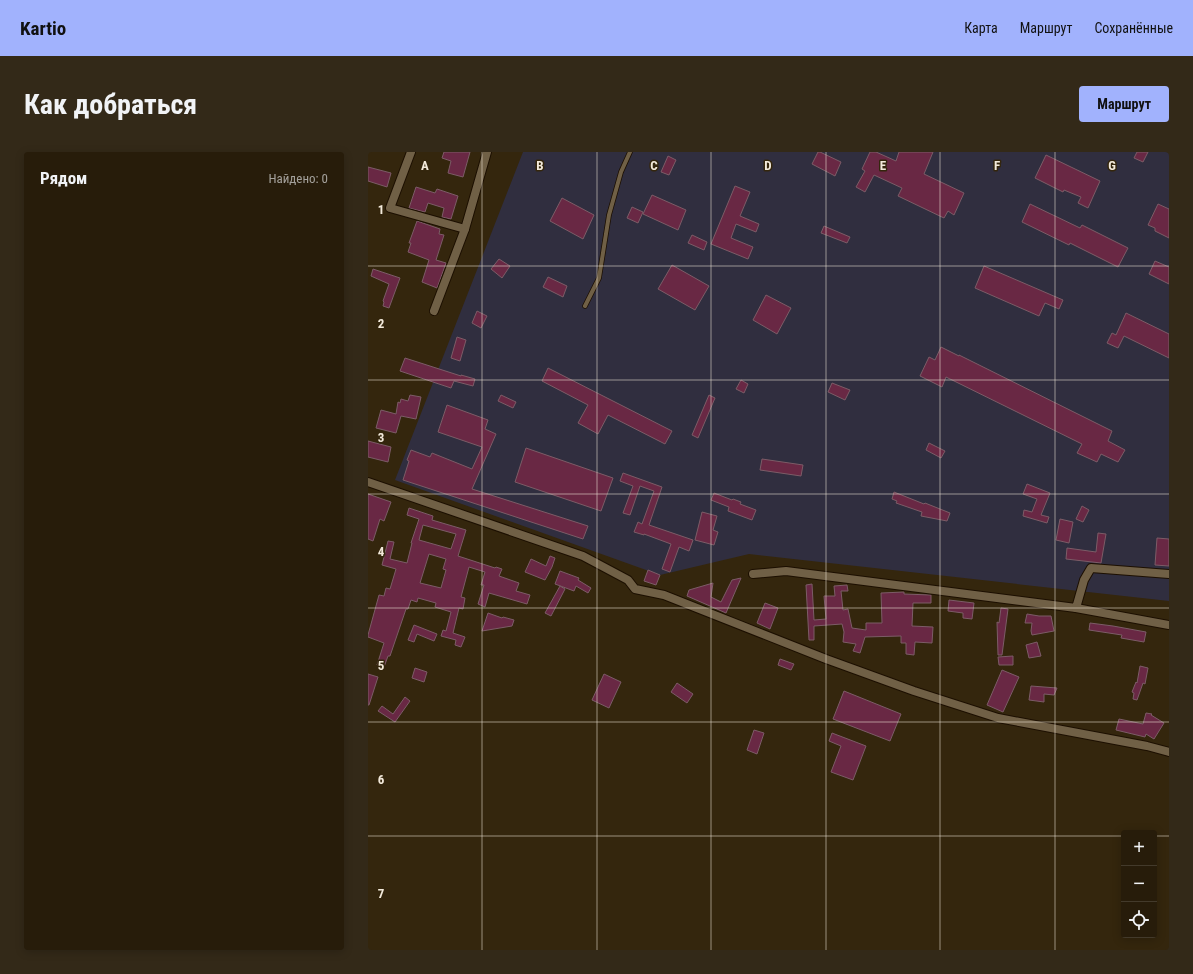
<!DOCTYPE html>
<html lang="ru">
<head>
<meta charset="utf-8">
<style>
	:root { --surface:#271c0a; --page:#332918; --text:#f1f3f6; --muted:#a4a19c; --line:#433a2b; --accent:#a1b2fd }
	body { margin:0; font-family:"Roboto Condensed",sans-serif; background:var(--page); color:var(--text) }
	.controls { position:absolute; right:12px; bottom:12px; display:grid; overflow:hidden; border-radius:4px; box-shadow:0 2px 10px #0003 }
	.controls button { width:36px; height:36px; display:grid; place-items:center; padding:0; border:0; border-bottom:1px solid var(--line); background:var(--surface); color:var(--text); font:20px sans-serif }
	.list { margin:0; padding:0; list-style:none }
	h2 { display:flex; justify-content:space-between; align-items:center; height:52px; margin:0; padding:0 16px; font-size:17px }
	h2 small { font-size:13px; font-weight:400; color:var(--muted) }
	.icon { flex:none; width:22px; height:22px; fill:none; stroke:currentColor; stroke-width:2; stroke-linecap:round; stroke-linejoin:round }
	.map { position:relative; flex:none; width:801px; height:798px; overflow:hidden; border-radius:4px }
	header { display:flex; align-items:center; gap:24px; box-sizing:border-box; height:56px; padding:0 20px; background:var(--accent); color:#111 }
	header strong { font-size:19px }
	nav { display:flex; gap:22px; margin-inline-start:auto; font-size:14px }
	.intro { display:flex; align-items:center; justify-content:space-between; box-sizing:border-box; height:96px; padding:0 24px }
	h1 { margin:0; font-size:28px }
	.button { padding:10px 18px; border-radius:4px; background:var(--accent); color:#111; font-size:14px; font-weight:700 }
	main { display:flex; gap:24px; padding:0 24px }
	aside { flex:1; background:var(--surface); border-radius:4px; box-shadow:0 2px 10px #0003 }
	.map>svg:first-child { display:block }
	.industrial { fill:#302e3f }
	.building { fill:#692844; stroke:#7c5c67; fill-rule:evenodd }
	.lines { fill:none; stroke-linecap:round; stroke-linejoin:round }
	.service-casing { stroke:#1c0f00; stroke-width:5.5 }
	.minor-casing { stroke:#1c0f00; stroke-width:10 }
	.service { stroke:#706046; stroke-width:4 }
	.minor { stroke:#706046; stroke-width:8 }
	.grid { fill:none; stroke:#f3eadb; stroke-width:1; stroke-opacity:0.55 }
	.grid-label { font-size:13px; text-anchor:middle; font-weight:bold; fill:#f3eadb; stroke:#34260d; stroke-width:3; stroke-linejoin:round; paint-order:stroke }
</style>
</head>
<body>
<header>
<strong>Kartio</strong>
<nav><a>Карта</a><a>Маршрут</a><a>Сохранённые</a></nav>
</header>
<div class="intro"><h1>Как добраться</h1><a class="button">Маршрут</a></div>
<main>
<aside>
<h2>Рядом<small>Найдено: 0</small></h2>
<ul class="list">
</ul>
</aside>
<div class="map">
<svg width="801" height="798" viewBox="0 0 801 798">
	<rect width="100%" height="100%" fill="#34260d"/>
	<!-- industrial -->
	<path class="industrial" d="M155,0h646v449l-420,-47 -89,21 -265,-95z"/>
	<!-- building -->
	<g class="building">
		<path d="M76,0h26l-7,25 -15,-4 3,-12 -9,-3z"/>
		<path d="M450,0h2l21,10 -6,14 -23,-12z"/>
		<path d="M502,0h6l20,9 3,-9h34l-9,22 40,19 -10,22 -6,-4 -4,7 -46,-22 4,-8 -28,-13 -9,17 -9,-5 9,-16 -3,-2z"/>
		<path d="M769,0h11l-5,10 -9,-4z"/>
		<path d="M678,3l54,26 -12,27 -10,-5 3,-6 -17,-7 -1,2 -28,-14z"/>
		<path d="M300,4l8,4 -7,15 -8,-3z"/>
		<path d="M0,15l23,6 -4,14 -19,-6z"/>
		<path d="M367,34l15,6 -10,24 19,8 -3,8 -20,-8 -5,14 22,9 -5,12 -37,-15z"/>
		<path d="M48,35l19,6 2,-4 21,7 -7,23 -9,-2 2,-9 -16,-5 -3,9 -16,-4z"/>
		<path d="M284,43l34,15 -8,20 -35,-16z"/>
		<path d="M194,46l32,17 -11,24 -33,-18z"/>
		<path d="M662,52l50,24 2,-3 46,23 -10,19 -48,-24 -1,2 -47,-23z"/>
		<path d="M790,52l11,5v29l-14,-7v-3l-7,-3z"/>
		<path d="M264,55l11,5 -5,11 -11,-5z"/>
		<path d="M49,69l23,8 -1,5 5,1 -8,25 10,3 -9,25 -15,-6 7,-22 -21,-8 3,-9h-2z"/>
		<path d="M456,74l26,11 -3,6 -26,-10z"/>
		<path d="M324,83l15,7 -3,8 -16,-7z"/>
		<path d="M131,107l11,7 -8,12 -11,-9z"/>
		<path d="M787,109l14,6v17l-20,-10z"/>
		<path d="M304,113l37,21 -14,24 -37,-21z"/>
		<path d="M616,114l79,34 -4,9 -14,-6 -6,13 -64,-28z"/>
		<path d="M5,117l27,9 -11,30 -6,-2 1,-4 -1,-1 6,-17 -18,-8z"/>
		<path d="M180,125l19,9 -4,11 -20,-10z"/>
		<path d="M398,143l25,13 -14,26 -24,-14z"/>
		<path d="M109,159l10,5 -6,12 -9,-5z"/>
		<path d="M758,161l43,21v24l-45,-22 -6,12 -11,-5 5,-10 4,2z"/>
		<path d="M89,185l9,3 -6,21 -9,-3z"/>
		<path d="M573,195l18,9v-1l153,76 -4,10 17,9 -7,12 -17,-8 -4,8 -20,-9 5,-9 -136,-67 -4,10 -22,-11 9,-19 6,3z"/>
		<path d="M37,206l56,18v-1l14,4 -2,7 -19,-5 -3,7 -51,-17z"/>
		<path d="M180,216l124,63 -7,13 -57,-29 -10,19 -20,-11 10,-18 -46,-24z"/>
		<path d="M373,228l7,4 -4,9 -8,-4z"/>
		<path d="M464,231l18,7 -5,10 -17,-8z"/>
		<path d="M42,243l11,2 -5,22 -15,-3 -5,17 -20,-5 5,-18 15,4 2,-12 2,1 1,-4 7,2z"/>
		<path d="M133,243l15,7 -3,6 -15,-7z"/>
		<path d="M341,243l6,3 -17,40 -6,-3z"/>
		<path d="M79,253l41,15 -3,9 11,5 -24,55 116,37 -5,13 -180,-59 6,-19 -2,-1 4,-10 19,7 2,-4 40,16 10,-22 -44,-15z"/>
		<path d="M0,289l23,6 -3,15 -20,-5z"/>
		<path d="M561,291l16,8 -4,7 -15,-8z"/>
		<path d="M158,296l87,30 -12,33 -86,-29z"/>
		<path d="M394,307l41,6 -2,11 -41,-6z"/>
		<path d="M255,321l39,14 -13,38 44,15 -4,11 -10,-4 -9,25 -8,-3 9,-25 -27,-10v1l-10,-3 4,-10 4,2 12,-33 -14,-5 -10,29 -7,-2 10,-27 -13,-5z"/>
		<path d="M659,332l23,9 -9,22 8,2 -2,6 -24,-7 1,-6 8,2 5,-13 -14,-5z"/>
		<path d="M526,340l30,12 1,-1 25,10 -3,8 -26,-5 1,-4 -26,-9 1,-2 -5,-2z"/>
		<path d="M346,341l18,7 1,-1 8,3 -1,2 16,6 -4,10 -24,-9 1,-4 -18,-7z"/>
		<path d="M0,342l23,8 -7,19 -4,-2 -7,22 -5,-2z"/>
		<path d="M714,354l7,4 -6,12 -7,-3z"/>
		<path d="M41,356l24,8 -1,4 34,10 -8,26 37,12 1,-1 6,2 -3,7 20,7 -3,8 14,4 -3,9 -38,-11 -4,14 -7,-3 6,-19h-3l4,-13 -16,-5 -8,30 4,1 -2,11 -4,-1 -6,25 12,4 -4,10 -6,-2 1,-5 -15,-4 2,-6 3,1 5,-19 -16,-5 1,-4 -18,-5 -1,4 -6,-2 -3,9h-2l-16,47h-2l-4,11 -7,-2 7,-22 -16,-6v-2l11,-40 5,1 2,-8 4,1 6,-20 -14,-4 6,-24 6,1 -4,17 17,4 5,-20h-1l8,-24 -12,-4zM55,373l33,9 -5,15 -32,-9zM61,402l17,5 -3,10 3,1 -5,18 -21,-5z"/>
		<path d="M334,360l15,4 -4,14 5,2 -4,13 -19,-5z"/>
		<path d="M692,367l13,3 -4,21 -13,-3z"/>
		<path d="M730,381l8,1 -5,29 -35,-4 1,-11 29,4z"/>
		<path d="M789,386l12,1v27l-14,-1z"/>
		<path d="M182,404l5,2 -3,9 -7,13 -20,-8 6,-13 15,7z"/>
		<path d="M280,418l12,5 -4,10 -12,-4z"/>
		<path d="M192,419l19,7 -1,2 13,8 -3,5 -12,-7 -2,5 -19,-7z"/>
		<path d="M373,426l-15,35 -39,-17 2,-6 24,-7 -2,14 10,5 11,-22z"/>
		<path d="M444,432l2,36 12,-1 -2,-23h11l-1,-10 13,-1 1,6h-7l2,19 5,-1 4,19 14,2v-7h16l-1,-30 23,-1v2l27,1v8h-18l-1,23 21,1 -1,16 -17,-1 -1,13 -8,-1v-11h-5v-7l-36,1 -5,16 -7,-2 3,-7 -13,-2 1,-10 -2,-8 -28,2v14h-5l-3,-55z"/>
		<path d="M192,434l5,3 -14,27 -6,-3z"/>
		<path d="M581,448l25,3 -2,16 -9,-1v-5l-15,-2z"/>
		<path d="M397,451l13,5 -8,21 -13,-6z"/>
		<path d="M633,456l7,1 -6,46h-4l-1,-33 2,1z"/>
		<path d="M120,461l14,5 1,-1 11,3 -2,6 -30,5z"/>
		<path d="M659,462l12,2h12l3,15 -22,4 -1,-4 1,-8h-7z"/>
		<path d="M722,471l23,3 33,6 -2,10 -23,-4 1,-3 -33,-5z"/>
		<path d="M46,473l23,9 -3,7 -17,-7 -3,8 -6,-2z"/>
		<path d="M669,490l4,14 -12,2 -3,-13z"/>
		<path d="M645,504v9h-14l-1,-8z"/>
		<path d="M412,507l14,5 -3,6 -13,-5z"/>
		<path d="M772,514l8,2 -3,16 -2,-1 -6,17 -4,-1 1,-6 -2,-1 4,-10 1,1z"/>
		<path d="M47,516l12,4 -3,10 -12,-4z"/>
		<path d="M634,518l17,7 -16,35 -16,-7z"/>
		<path d="M0,522l10,3 -9,28h-1z"/>
		<path d="M236,522l17,8 -12,26 -17,-8z"/>
		<path d="M309,531l16,11 -6,9 -16,-11z"/>
		<path d="M663,534l26,2 -3,7 -10,-1v8l-15,-2z"/>
		<path d="M476,539l57,23 -11,27 -57,-22z"/>
		<path d="M37,545l5,4 -15,21 -17,-11 4,-5 11,8z"/>
		<path d="M778,561l6,1 -1,1 13,8 -10,16 -8,-5 -1,3 -29,-7 3,-11 24,5z"/>
		<path d="M386,578l10,3 -7,21 -10,-4z"/>
		<path d="M464,581l34,13 -13,34 -22,-8 10,-26 -12,-5z"/>
	</g>
	<g class="lines">
		<!-- service casing -->
		<g class="service-casing">
			<path id="service" d="M217,154l14,-28 10,-63 12,-43 9,-20"/>
		</g>
		<!-- minor casing -->
		<g class="minor-casing">
			<g id="minor">
				<path d="M43,0l-21,56 75,21"/>
				<path d="M66,159l31,-82 22,-77"/>
				<path d="M0,330l215,74 45,24 7,9 29,6 162,64 88,32 84,27 149,28 22,6"/>
				<path d="M385,422l33,-3 290,37 8,-28 7,-12 78,6"/>
				<path d="M708,456l93,17"/>
			</g>
		</g>
		<!-- service -->
		<use href="#service" class="service"/>
		<!-- minor -->
		<use href="#minor" class="minor"/>
	</g>
	<!-- grid -->
	<path class="grid" d="M114,0v798M229,0v798M343,0v798M458,0v798M572,0v798M687,0v798M0,114h801M0,228h801M0,342h801M0,456h801M0,570h801M0,684h756M786,684h15"/>
	<g class="grid-label">
		<text x="57" y="18">A</text>
		<text x="172" y="18">B</text>
		<text x="286" y="18">C</text>
		<text x="400" y="18">D</text>
		<text x="515" y="18">E</text>
		<text x="629" y="18">F</text>
		<text x="744" y="18">G</text>
		<text x="13" y="62">1</text>
		<text x="13" y="176">2</text>
		<text x="13" y="290">3</text>
		<text x="13" y="404">4</text>
		<text x="13" y="518">5</text>
		<text x="13" y="632">6</text>
		<text x="13" y="746">7</text>
	</g>
</svg>
<div class="controls">
<button>+</button>
<button>−</button>
<button><svg class="icon" aria-label="locate" viewBox="0 0 24 24"><circle cx="12" cy="12" r="6"/><path d="M12 2v4M12 18v4M2 12h4M18 12h4"/></svg></button>
</div>
</div>
</main>
</body>
</html>
